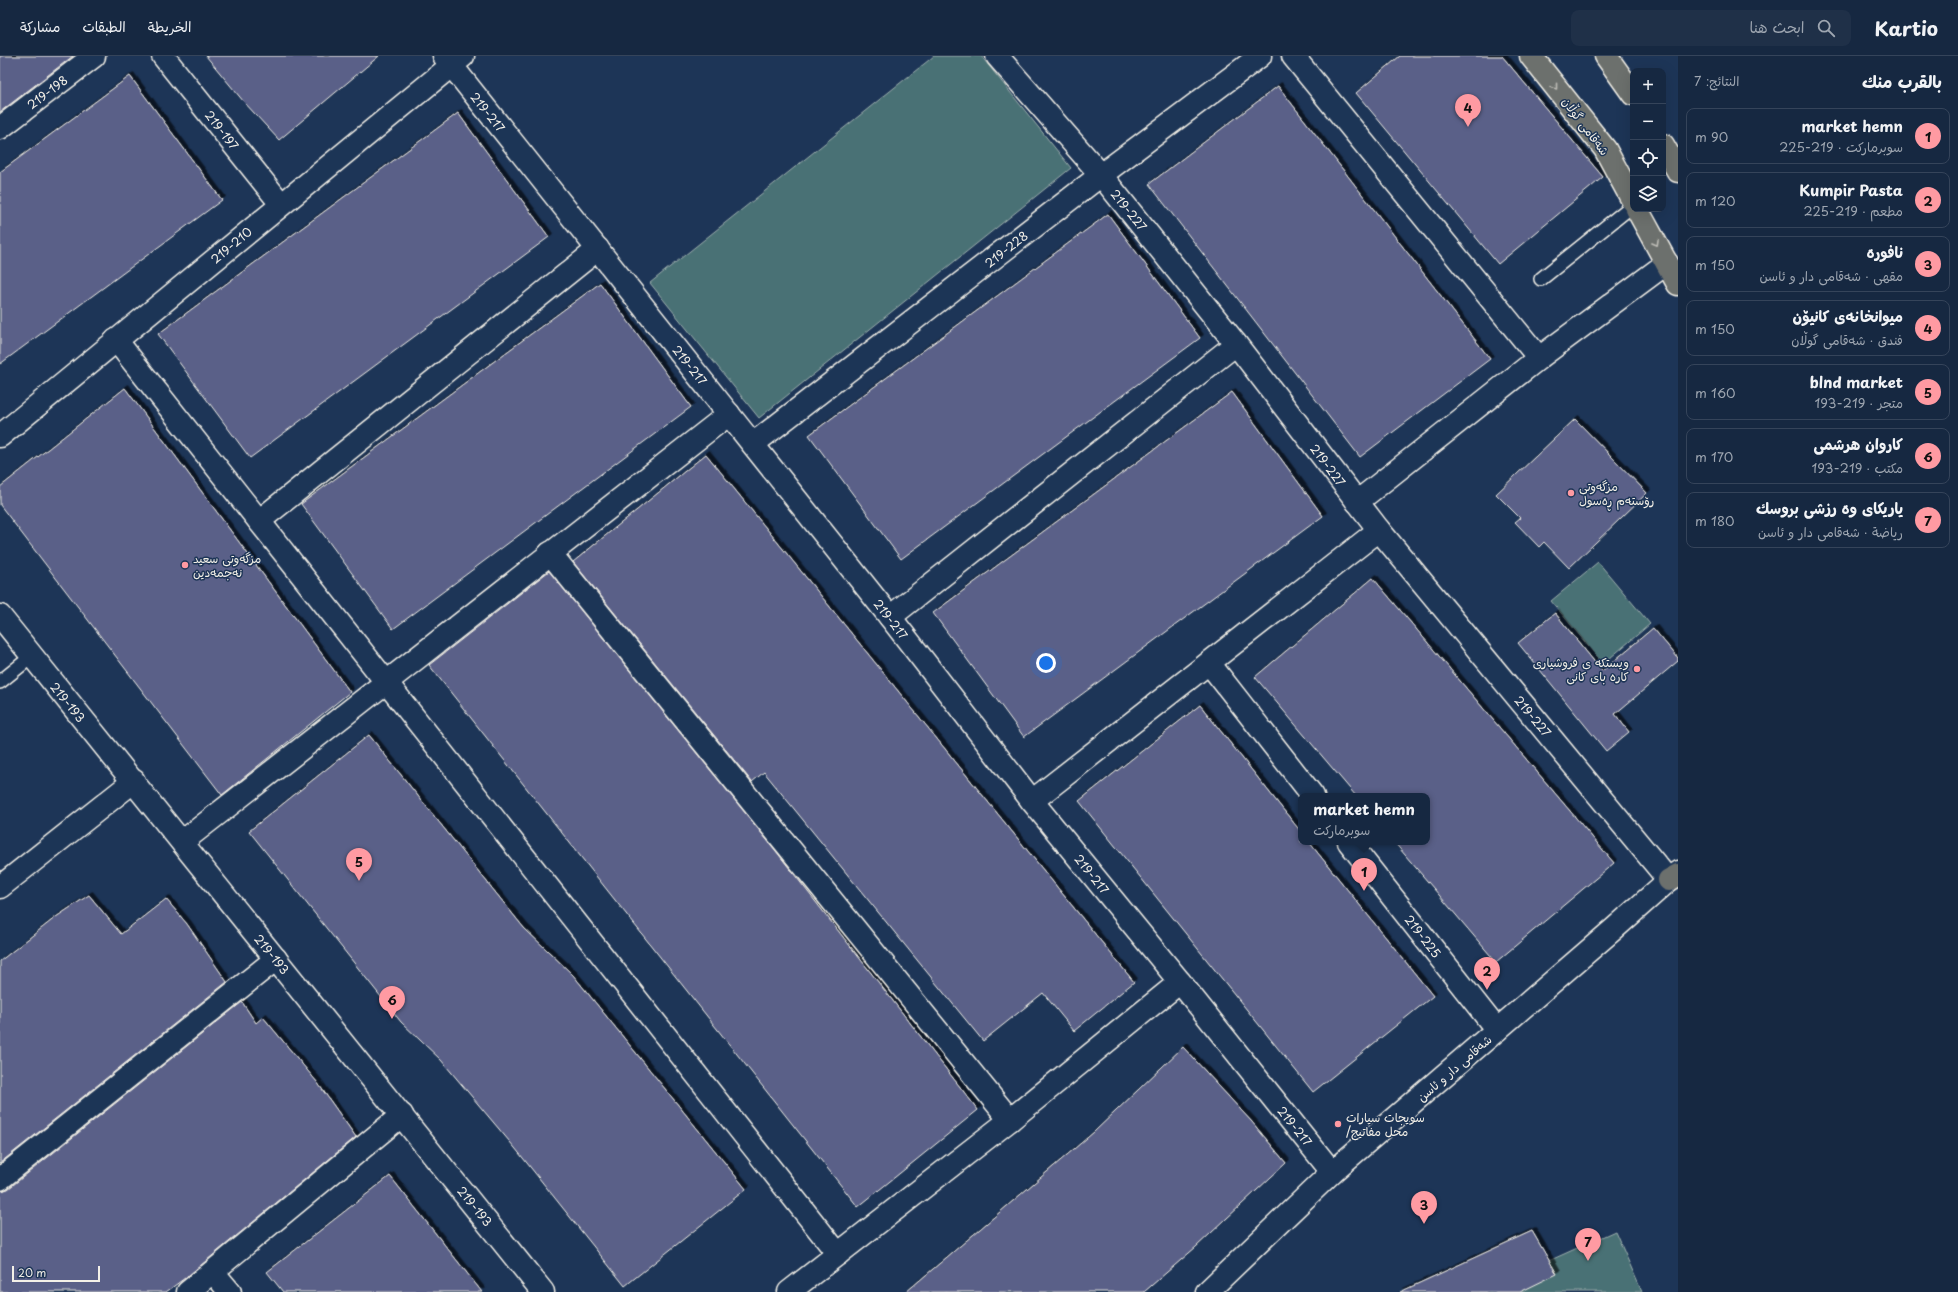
<!DOCTYPE html>
<html lang="ar">
<head>
<meta charset="utf-8">
<style>
	:root { --surface:#162841; --page:#1f3048; --text:#f1f3f6; --muted:#9ea6b1; --line:#35445a; --accent:#ff9aa2 }
	body { margin:0; font-family:"Playpen Sans","Playpen Sans Arabic",sans-serif; background:var(--page); color:var(--text); direction:rtl }
	.controls { position:absolute; right:12px; top:12px; display:grid; overflow:hidden; border-radius:8px; box-shadow:0 4px 16px #0002 }
	.controls button { width:36px; height:36px; display:grid; place-items:center; padding:0; border:0; border-bottom:1px solid var(--line); background:var(--surface); color:var(--text); font:20px sans-serif }
	.scale { position:absolute; left:12px; bottom:10px; width:88px; box-sizing:border-box; padding-left:4px; border:2px solid #f4f1e8; border-top:0; font-size:11px; line-height:14px; white-space:nowrap; color:#f4f1e8; -webkit-text-stroke:3px #1d3557; paint-order:stroke }
	.you { position:absolute; left:1046px; top:607px; width:14px; height:14px; margin:-10px; border:3px solid #fff; border-radius:50%; background:#1a73e8; box-shadow:0 0 0 6px #1a73e833 }
	.badge { display:grid; place-items:center; width:26px; height:26px; border-radius:50%; background:var(--accent); color:#111; font-size:13px; font-weight:700 }
	.pin { position:absolute; translate:-50% -33px; filter:drop-shadow(0 1px 2px #0008) }
	.pin::after { content:''; position:absolute; top:21px; width:14px; height:12px; background:inherit; clip-path:polygon(0 0,100% 0,50% 100%) }
	.popup { position:absolute; left:1298px; top:737px; width:132px; height:52px; box-sizing:border-box; display:grid; place-content:center; border-radius:8px; background:var(--surface); filter:drop-shadow(0 1px 3px #0005); font-size:13px; white-space:nowrap; color:var(--muted) }
	.popup b { font-size:15px; color:var(--text) }
	.popup::after { content:''; position:absolute; left:50%; top:100%; margin-left:-8px; border:8px solid transparent; border-top-color:var(--surface) }
	.list { margin:0; padding:0; list-style:none }
	h2 { display:flex; justify-content:space-between; align-items:center; height:52px; margin:0; padding:0 16px; font-size:17px }
	h2 small { font-size:13px; font-weight:400; color:var(--muted) }
	.list li { display:grid; grid-template-columns:26px 1fr auto; gap:12px; align-items:center; box-sizing:border-box; height:56px; margin:0 8px 8px; padding:0 8px; border:1px solid var(--line); border-radius:8px }
	.list b { display:block; font-size:15px; white-space:nowrap }
	.list p { margin:0; font-size:13px; white-space:nowrap; color:var(--muted) }
	.list em { font-size:13px; font-style:normal; color:var(--muted) }
	.icon { flex:none; width:22px; height:22px; fill:none; stroke:currentColor; stroke-width:2; stroke-linecap:round; stroke-linejoin:round }
	.map { position:relative; flex:none; width:1678px; height:1236px; overflow:hidden; direction:ltr }
	header { display:flex; align-items:center; gap:24px; box-sizing:border-box; height:56px; padding:0 20px; background:var(--surface); border-bottom:1px solid var(--line) }
	header strong { font-size:19px }
	nav { display:flex; gap:22px; margin-inline-start:auto; font-size:14px }
	.search { width:280px; height:36px; background:var(--page); display:flex; align-items:center; gap:10px; box-sizing:border-box; padding:0 14px; border-radius:8px; color:var(--muted); font-size:15px }
	main { display:flex }
	aside { flex:1; background:var(--surface) }
	.map>svg:first-child { display:block }
	.green { fill:#4a7175; stroke:#9fb1ae }
	.building { fill:#5a6188; stroke:#f4f1e8; filter:url(#shadow) }
	.lines { fill:none; stroke-linecap:round; stroke-linejoin:round }
	.service-casing { stroke:#f4f1e8; stroke-width:16 }
	.minor-casing { stroke:#f4f1e8; stroke-width:25 }
	.tertiary-casing { stroke:#f4f1e8; stroke-width:25 }
	.primary-casing { stroke:#f4f1e8; stroke-width:25 }
	.service { stroke:#1d3557; stroke-width:13 }
	.minor { stroke:#1d3557; stroke-width:22 }
	.tertiary { stroke:#1d3557; stroke-width:22 }
	.primary { stroke:#6c706d; stroke-width:22 }
	.oneway { stroke:#bebdb7 }
	.poi-dot { fill:#ff9aa2; stroke:#1d3557; stroke-width:1.5 }
	.labels { text-anchor:middle; dominant-baseline:central; stroke-width:3; stroke-linejoin:round; paint-order:stroke }
	.street-label { font-size:12px; fill:#f4f1e8; stroke:#1d3557 }
	.poi-label { font-size:12px; fill:#f4f1e8; stroke:#1d3557; text-anchor:start }
</style>
</head>
<body>
<header>
<strong>Kartio</strong>
<div class="search"><svg class="icon" aria-label="search" viewBox="0 0 24 24"><circle cx="10" cy="10" r="6"/><path d="M15 15l6 6"/></svg>ابحث هنا</div>
<nav><a>الخريطة</a><a>الطبقات</a><a>مشاركة</a></nav>
</header>
<main>
<aside>
<h2>بالقرب منك<small>النتائج: 7</small></h2>
<ul class="list">
<li><span class="badge">1</span><div><b>market hemn</b><p>سوبرماركت · 219-225</p></div><em>90 m</em></li>
<li><span class="badge">2</span><div><b>Kumpir Pasta</b><p>مطعم · 219-225</p></div><em>120 m</em></li>
<li><span class="badge">3</span><div><b>نافورە</b><p>مقهى · شەقامی دار و ئاسن</p></div><em>150 m</em></li>
<li><span class="badge">4</span><div><b>میوانخانەی کانیۆن</b><p>فندق · شەقامی گوڵان</p></div><em>150 m</em></li>
<li><span class="badge">5</span><div><b>blnd market</b><p>متجر · 219-193</p></div><em>160 m</em></li>
<li><span class="badge">6</span><div><b>كاروان هرشمی</b><p>مكتب · 219-193</p></div><em>170 m</em></li>
<li><span class="badge">7</span><div><b>ياريكاى وه رزشى بروسك</b><p>رياضة · شەقامی دار و ئاسن</p></div><em>180 m</em></li>
</ul>
</aside>
<div class="map">
<svg width="1678" height="1236" viewBox="0 0 1678 1236">
	<defs>
		<filter id="shadow"><feDropShadow dx="3.5" dy="-3.5" stdDeviation="0" flood-color="#0009"/></filter>
	</defs>
	<rect width="100%" height="100%" fill="#1d3557"/>
	<filter id="ink" filterUnits="userSpaceOnUse"><feTurbulence type="fractalNoise" baseFrequency=".025" numOctaves="2"/><feDisplacementMap in="SourceGraphic" scale="8" xChannelSelector="R" yChannelSelector="G"/><feConvolveMatrix kernelMatrix="1 2 1 2 8 2 1 2 1" color-interpolation-filters="sRGB"/></filter>
	<g filter="url(#ink)">
		<!-- green -->
		<g class="green">
			<path d="M934,0h47l90,112 -312,250 -109,-135z"/>
			<path d="M1598,506l52,62 -47,40 -52,-63z"/>
			<path d="M1615,1175l27,61h-162z"/>
		</g>
		<!-- building -->
		<g class="building">
			<path d="M0,0h73l-73,56z"/>
			<path d="M206,0h173l-100,84 -35,-38z"/>
			<path d="M1400,0h102l101,121 -105,87 -142,-171z"/>
			<path d="M130,20l92,124 -222,164v-192z"/>
			<path d="M1278,30l212,273 -130,98 -211,-273z"/>
			<path d="M458,57l91,124 -299,221 -92,-124z"/>
			<path d="M1108,158l92,124 -299,221 -92,-124z"/>
			<path d="M600,227l91,124 -298,222 -92,-125z"/>
			<path d="M125,332l225,304 -128,103 -222,-290v-18z"/>
			<path d="M1232,336l91,124 -299,221 -91,-124z"/>
			<path d="M1575,363l72,74 -78,75 -25,-26 -5,5 -24,-25 5,-4 -24,-24z"/>
			<path d="M706,398l428,528 -60,49 -31,-38 -60,48 -219,-269 -12,10 -179,-220z"/>
			<path d="M549,515l227,280 202,259 -120,97 -429,-542z"/>
			<path d="M1373,522l241,285 -118,99 -102,-120h33v-46h-71l-101,-119z"/>
			<path d="M1555,557l47,58 51,-43 25,30v3l-63,53 14,18 -23,19 -88,-108z"/>
			<path d="M1200,649l101,127v10h8l124,154 -120,96 -234,-291z"/>
			<path d="M369,679l155,193 49,47 173,214 -121,97 -110,-138 -74,-88 -40,-38 -152,-191z"/>
			<path d="M89,839l32,39 45,-35 21,25 40,58 -227,181v-202l56,-44z"/>
			<path d="M242,946l14,21 7,-6 54,65 39,55 -167,138 -23,17h-166v-101l8,-2z"/>
			<path d="M1183,991l69,75 34,41 -90,84 -52,45h-238l188,-160z"/>
			<path d="M390,1120l92,116h-199l-16,-20z"/>
			<path d="M1532,1175l25,43 -37,18h-120z"/>
		</g>
		<g class="lines">
			<!-- service casing -->
			<g class="service-casing">
				<g id="service">
					<path d="M1541,223l92,-74"/>
					<path d="M0,626l31,-25"/>
				</g>
			</g>
			<!-- minor casing -->
			<g class="minor-casing">
				<g id="minor">
					<path d="M163,0l118,148"/>
					<path d="M444,0l446,561 142,184 148,181 152,190"/>
					<path d="M997,0l104,119 135,169 143,186 283,342"/>
					<path d="M1293,0l246,302"/>
					<path d="M0,72l94,-72"/>
					<path d="M116,284l722,914"/>
					<path d="M0,380l463,-380"/>
					<path d="M753,388l348,-269 159,-119"/>
					<path d="M1357,446l182,-144 128,-95"/>
					<path d="M259,465l339,-272"/>
					<path d="M550,497l460,567"/>
					<path d="M0,560l543,676"/>
					<path d="M890,561l346,-273"/>
					<path d="M1209,607l104,133"/>
					<path d="M1032,745l347,-271"/>
					<path d="M182,786l547,-428"/>
					<path d="M1349,786l148,188"/>
					<path d="M0,831l134,-106"/>
					<path d="M0,1123l276,-220"/>
					<path d="M213,1216l17,20"/>
					<path d="M188,1236l214,-177"/>
					<path d="M789,1236l221,-172 170,-138"/>
				</g>
			</g>
			<!-- tertiary casing -->
			<g class="tertiary-casing">
				<path id="tertiary" d="M1207,1236l125,-120 283,-244 63,-56"/>
			</g>
			<!-- primary casing -->
			<g class="primary-casing">
				<g id="primary">
					<path d="M1531,0l74,93 28,52"/>
					<path d="M1606,0l27,38"/>
					<path d="M1663,89l15,26"/>
					<path d="M1637,153l41,75"/>
					<path d="M1669,824l9,-5"/>
				</g>
			</g>
			<!-- service -->
			<use href="#service" class="service"/>
			<!-- minor -->
			<use href="#minor" class="minor"/>
			<!-- tertiary -->
			<use href="#tertiary" class="tertiary"/>
			<!-- primary -->
			<use href="#primary" class="primary"/>
		</g>
		<!-- one-way arrows -->
		<defs><path id="oneway-chevron" d="M-2-3.5L2.5 0L-2 3.5" fill="none" stroke-width="1.6" stroke-linecap="round" stroke-linejoin="round"/></defs>
		<g class="oneway">
			<use href="#oneway-chevron" transform="translate(1555 31) rotate(52)"/>
			<use href="#oneway-chevron" transform="translate(1656 187) rotate(61)"/>
		</g>
	</g>
	<!-- markers -->
	<g class="poi-dot">
		<circle cx="1571" cy="437" r="4"/>
		<circle cx="185" cy="509" r="4"/>
		<circle cx="1637" cy="613" r="4"/>
		<circle cx="1338" cy="1068" r="4"/>
	</g>
	<g class="labels">
		<!-- street labels -->
		<g class="street-label">
			<text transform="translate(47 36) rotate(-37)">219-198</text>
			<text transform="translate(488 56) rotate(51)">219-217</text>
			<text transform="translate(1586 70) rotate(53)">شەقامی گوڵان</text>
			<text transform="translate(222 74) rotate(52)">219-197</text>
			<text transform="translate(1129 154) rotate(51)">219-227</text>
			<text transform="translate(231 189) rotate(-40)">219-210</text>
			<text transform="translate(1006 193) rotate(-38)">219-228</text>
			<text transform="translate(690 309) rotate(51)">219-217</text>
			<text transform="translate(1328 409) rotate(53)">219-227</text>
			<text transform="translate(891 563) rotate(52)">219-217</text>
			<text transform="translate(68 646) rotate(51)">219-193</text>
			<text transform="translate(1533 660) rotate(50)">219-227</text>
			<text transform="translate(1092 818) rotate(51)">219-217</text>
			<text transform="translate(1423 880) rotate(52)">219-225</text>
			<text transform="translate(272 898) rotate(51)">219-193</text>
			<text transform="translate(1454 1012) rotate(-41)">شەقامی دار و ئاسن</text>
			<text transform="translate(1295 1070) rotate(51)">219-217</text>
			<text transform="translate(475 1150) rotate(51)">219-193</text>
		</g>
		<!-- poi labels -->
		<g class="poi-label">
			<text x="1579" y="430">مزگەوتی<tspan x="1579" dy="14">رۆستەم ڕەسول</tspan></text>
			<text x="193" y="502">مزگەوتی سعید<tspan x="193" dy="14">نەجمەدین</tspan></text>
			<text x="1629" y="606" text-anchor="end">ويستكه ى فروشيارى<tspan x="1629" dy="14">كاره باى كانى</tspan></text>
			<text x="1346" y="1061">سويجات سيارات<tspan x="1346" dy="14">/محل مفاتيح</tspan></text>
		</g>
	</g>
</svg>
<div class="controls">
<button>+</button>
<button>−</button>
<button><svg class="icon" aria-label="locate" viewBox="0 0 24 24"><circle cx="12" cy="12" r="6"/><path d="M12 2v4M12 18v4M2 12h4M18 12h4"/></svg></button>
<button><svg class="icon" aria-label="layers" viewBox="0 0 24 24"><path d="M12 4l9 5-9 5-9-5zM3 14l9 5 9-5"/></svg></button>
</div>
<div class="scale">20 m</div>
<div class="you"></div>
<div class="pin badge" style="left:1364px;top:835px">1</div>
<div class="popup"><b>market hemn</b>سوبرماركت</div>
<div class="pin badge" style="left:1487px;top:934px">2</div>
<div class="pin badge" style="left:1424px;top:1168px">3</div>
<div class="pin badge" style="left:1468px;top:71px">4</div>
<div class="pin badge" style="left:359px;top:825px">5</div>
<div class="pin badge" style="left:392px;top:963px">6</div>
<div class="pin badge" style="left:1588px;top:1205px">7</div>
</div>
</main>
</body>
</html>
